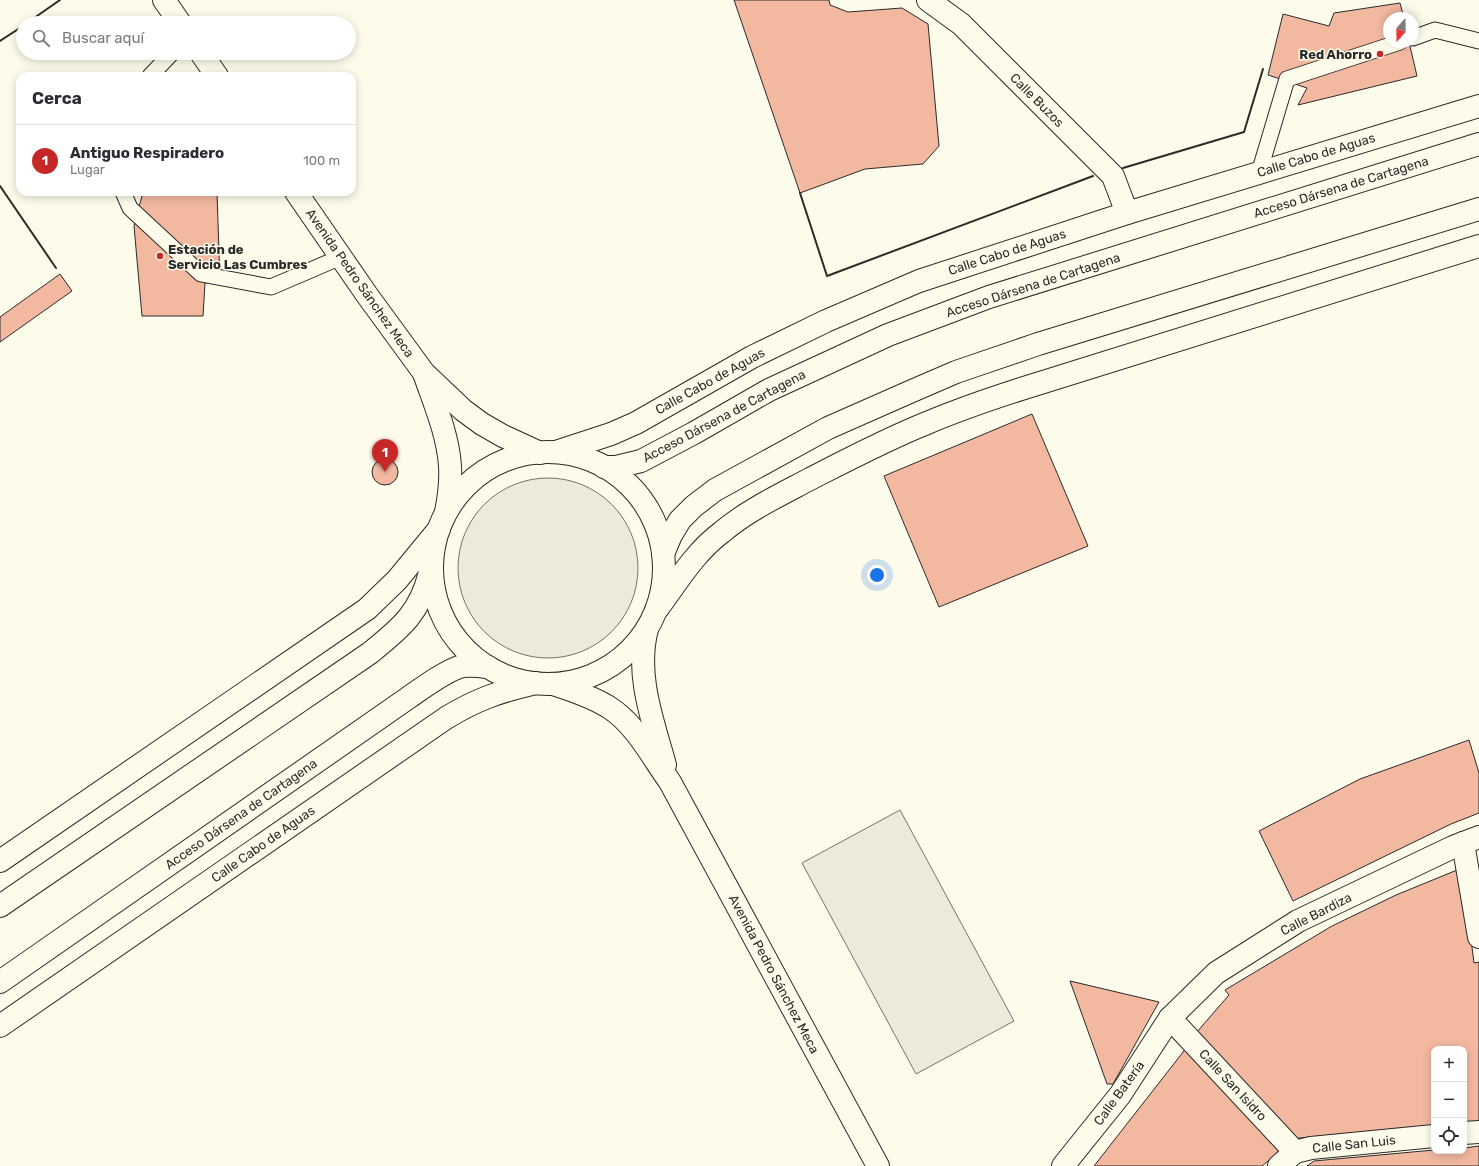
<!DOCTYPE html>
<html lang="es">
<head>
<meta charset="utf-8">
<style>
	:root { --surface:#fff; --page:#f7f7f7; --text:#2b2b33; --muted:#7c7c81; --line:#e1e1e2; --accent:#c62828 }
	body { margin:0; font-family:Rubik,sans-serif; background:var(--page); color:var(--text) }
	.controls { position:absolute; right:12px; bottom:12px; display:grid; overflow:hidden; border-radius:8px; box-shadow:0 2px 10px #0003 }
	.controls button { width:36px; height:36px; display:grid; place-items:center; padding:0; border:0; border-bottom:1px solid var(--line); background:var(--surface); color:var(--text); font:20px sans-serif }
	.compass { position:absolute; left:1383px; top:12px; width:36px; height:36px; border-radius:50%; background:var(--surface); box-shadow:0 2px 10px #0003; rotate:200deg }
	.you { position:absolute; left:877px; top:575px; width:14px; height:14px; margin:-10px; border:3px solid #fff; border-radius:50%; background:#1a73e8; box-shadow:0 0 0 6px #1a73e833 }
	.badge { display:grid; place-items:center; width:26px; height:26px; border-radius:50%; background:var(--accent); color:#fff; font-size:13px; font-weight:700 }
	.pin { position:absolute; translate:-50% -33px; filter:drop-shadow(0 1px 2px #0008) }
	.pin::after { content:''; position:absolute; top:21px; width:14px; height:12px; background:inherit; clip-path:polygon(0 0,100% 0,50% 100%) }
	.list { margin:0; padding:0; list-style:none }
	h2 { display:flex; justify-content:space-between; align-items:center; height:52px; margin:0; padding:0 16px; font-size:17px }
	h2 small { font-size:13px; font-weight:400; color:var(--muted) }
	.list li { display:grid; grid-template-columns:26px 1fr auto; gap:12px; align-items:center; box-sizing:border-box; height:72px; padding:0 16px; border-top:1px solid var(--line) }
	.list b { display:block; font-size:15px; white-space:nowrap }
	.list p { margin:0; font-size:13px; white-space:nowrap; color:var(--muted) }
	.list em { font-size:13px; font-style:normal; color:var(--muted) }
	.icon { flex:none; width:22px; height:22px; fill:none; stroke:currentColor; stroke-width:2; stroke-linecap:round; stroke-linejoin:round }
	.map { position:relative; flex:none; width:1479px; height:1166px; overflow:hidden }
	.search { position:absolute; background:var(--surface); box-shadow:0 2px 10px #0003; left:16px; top:16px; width:340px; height:44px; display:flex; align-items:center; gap:10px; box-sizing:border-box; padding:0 14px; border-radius:22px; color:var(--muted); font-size:15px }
	.panel { position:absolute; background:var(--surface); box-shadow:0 2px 10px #0003; left:16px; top:72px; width:340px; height:124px; border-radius:12px }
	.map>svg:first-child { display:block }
	.green { fill:#ecebdb; stroke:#74746e }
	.building { fill:#f2b8a0; stroke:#2b2b2b }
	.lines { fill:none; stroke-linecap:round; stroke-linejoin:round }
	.lane-casing { stroke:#2b2b2b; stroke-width:17 }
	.street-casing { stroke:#2b2b2b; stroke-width:24 }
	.secondary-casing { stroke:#2b2b2b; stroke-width:24 }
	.highway-casing { stroke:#2b2b2b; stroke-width:24 }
	.lane { stroke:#fdfbea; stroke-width:15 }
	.street { stroke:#fdfbea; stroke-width:22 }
	.secondary { stroke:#fdfbea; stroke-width:22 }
	.highway { stroke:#fdfbea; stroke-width:22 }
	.wall { stroke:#2b2b2b; stroke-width:2 }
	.poi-dot { fill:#c62828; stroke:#fdfbea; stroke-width:1.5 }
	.labels { text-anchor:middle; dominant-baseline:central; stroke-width:3; stroke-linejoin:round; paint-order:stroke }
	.poi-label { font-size:13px; font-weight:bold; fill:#2b2b2b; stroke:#fdfbea; text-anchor:end }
	.street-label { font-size:13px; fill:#2b2b2b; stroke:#fdfbea }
</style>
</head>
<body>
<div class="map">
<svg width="1479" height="1166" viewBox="0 0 1479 1166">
	<rect width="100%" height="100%" fill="#fdfbea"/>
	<!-- green -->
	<g class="green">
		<circle cx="548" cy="568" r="90"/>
		<path d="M900,810l114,211 -98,53 -114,-211z"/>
	</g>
	<!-- building -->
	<g class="building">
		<path d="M734,0h95l1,5 18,7 54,-4 26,16 11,122 -16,18 -58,5 -65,24z"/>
		<path d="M1400,3l4,15h-15v24h20l8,34 -119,29 9,-17 -39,-13 15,-61 46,12 5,-13z"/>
		<path d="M143,192l74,1 3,88 -15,2 -2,33h-61l-8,-90z"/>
		<path d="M60,274l12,17 -72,51v-25z"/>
		<path d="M1032,414l56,132 -149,61 -55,-131z"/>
		<circle cx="385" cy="472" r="13"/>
		<path d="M1469,740l10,33v40l-28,11 -158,77 -34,-70 101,-52z"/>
		<path d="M1462,868l12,95 5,-1v159l-15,2v-74h-30v76l-144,14 -94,-106 33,-38 -4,-5 107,-64 64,-31z"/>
		<path d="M1070,981l89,21 -46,82h-6z"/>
		<path d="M1187,1047l97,101 -22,18h-168z"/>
		<path d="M1479,1146v20h-172l7,-5 120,-11 30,1v-3z"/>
	</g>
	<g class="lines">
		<!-- lane casing -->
		<g class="lane-casing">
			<g id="lane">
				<path d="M1413,38l22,-8 44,11"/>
				<path d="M150,76l22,-23"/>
				<path d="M1259,173l28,-94 113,-37"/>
				<path d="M123,192l7,16 71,66 70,13 70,-30"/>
			</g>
		</g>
		<!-- street casing -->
		<g class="street-casing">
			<g id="street">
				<path d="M928,0l33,24 152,152 14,37"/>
				<path d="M556,452l55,-18 25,-11 116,-66 74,-36 93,-40 208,-68 352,-107"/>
				<path d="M658,608c20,-27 37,-56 64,-76 26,-22 58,-37 88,-53 39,-20 77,-40 117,-56 31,-13 63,-24 94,-34l458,-143"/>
				<path d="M1463,843l16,94"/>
				<path d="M0,861l367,-252 30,-29 42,-51"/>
				<path d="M1170,1018l125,134"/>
				<path d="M0,1026l446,-308c31,-19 55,-27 90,-35"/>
				<path d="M1464,1133l15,-1"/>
				<path d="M1279,1166l16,-14 16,-4 123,-12"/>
			</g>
		</g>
		<!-- secondary casing -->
		<g class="secondary-casing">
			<g id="secondary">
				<path d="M164,0l16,23"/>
				<path d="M201,53l16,23"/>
				<path d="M296,192l71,103 57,78 39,37 19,14 21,12 37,17"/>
				<path d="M425,376c10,29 23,59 25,90 1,16 -1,31 -4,46"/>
				<path d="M647,629c-12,46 6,92 18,136"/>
				<path d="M553,684c19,6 40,13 57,24 26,17 42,49 60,74l208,384"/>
				<path d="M1063,1166l57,-71 50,-77 46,-45 82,-52 155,-74 26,-10"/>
			</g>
		</g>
		<!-- highway casing -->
		<g class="highway-casing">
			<g id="highway">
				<circle cx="548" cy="568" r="116"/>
				<path d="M604,467h12l25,-6 53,-28 75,-43 119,-55 101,-38 490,-153"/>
				<path d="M663,554l8,-19 9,-15 14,-14 21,-16 113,-62 84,-37 44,-19 82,-28 441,-135"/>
				<path d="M0,906l370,-253c31,-25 50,-40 60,-81"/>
				<path d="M0,982l408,-284c13,-9 40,-29 55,-32 8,-1 17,0 25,1"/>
			</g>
		</g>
		<!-- lane -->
		<use href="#lane" class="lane"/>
		<!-- street -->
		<use href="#street" class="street"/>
		<!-- secondary -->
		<use href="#secondary" class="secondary"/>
		<!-- highway -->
		<use href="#highway" class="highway"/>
		<!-- wall -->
		<g class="wall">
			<path d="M27,23l33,-23"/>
			<path d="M0,41l23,-15"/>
			<path d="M1123,168l121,-36 19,-63"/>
			<path d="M0,186l56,82"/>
			<path d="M800,193l27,83 266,-100"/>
		</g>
	</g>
	<!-- markers -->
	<g class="poi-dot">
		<circle cx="1380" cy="54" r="4"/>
		<circle cx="160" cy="256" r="4"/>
	</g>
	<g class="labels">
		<!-- poi labels -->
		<g class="poi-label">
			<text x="1372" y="54">Red Ahorro</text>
			<text x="168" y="249" text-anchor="start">Estación de<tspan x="168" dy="15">Servicio Las Cumbres</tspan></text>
		</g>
		<!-- street labels -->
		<g class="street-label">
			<text transform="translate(1037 100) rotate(45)">Calle Buzos</text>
			<text transform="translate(1316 155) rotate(-17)">Calle Cabo de Aguas</text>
			<text transform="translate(1341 187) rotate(-17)">Acceso Dársena de Cartagena</text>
			<text transform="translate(1007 252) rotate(-18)">Calle Cabo de Aguas</text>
			<text transform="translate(360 283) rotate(55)">Avenida Pedro Sánchez Meca</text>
			<text transform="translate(1033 285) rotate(-18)">Acceso Dársena de Cartagena</text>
			<text transform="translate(710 381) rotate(-29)">Calle Cabo de Aguas</text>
			<text transform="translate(724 416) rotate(-28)">Acceso Dársena de Cartagena</text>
			<text transform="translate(241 814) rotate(-35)">Acceso Dársena de Cartagena</text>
			<text transform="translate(263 844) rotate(-35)">Calle Cabo de Aguas</text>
			<text transform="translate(1316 914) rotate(-27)">Calle Bardiza</text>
			<text transform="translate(774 974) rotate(62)">Avenida Pedro Sánchez Meca</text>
			<text transform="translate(1233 1085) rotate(47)">Calle San Isidro</text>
			<text transform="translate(1119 1093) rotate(-54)">Calle Batería</text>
			<text transform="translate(1354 1144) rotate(-6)">Calle San Luis</text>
		</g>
	</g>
</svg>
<div class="controls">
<button>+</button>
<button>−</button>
<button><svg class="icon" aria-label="locate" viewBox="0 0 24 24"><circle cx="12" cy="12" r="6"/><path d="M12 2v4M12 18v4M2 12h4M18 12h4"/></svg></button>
</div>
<svg class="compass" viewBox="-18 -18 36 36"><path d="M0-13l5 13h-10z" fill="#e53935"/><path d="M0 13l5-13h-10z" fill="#7c7c81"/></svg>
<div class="you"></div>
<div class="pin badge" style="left:385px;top:472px">1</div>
<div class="search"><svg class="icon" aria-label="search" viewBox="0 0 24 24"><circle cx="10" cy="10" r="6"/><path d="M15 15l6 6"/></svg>Buscar aquí</div>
<section class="panel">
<h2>Cerca<small></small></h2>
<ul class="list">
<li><span class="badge">1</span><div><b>Antiguo Respiradero</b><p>Lugar</p></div><em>100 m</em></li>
</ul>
</section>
</div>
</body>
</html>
